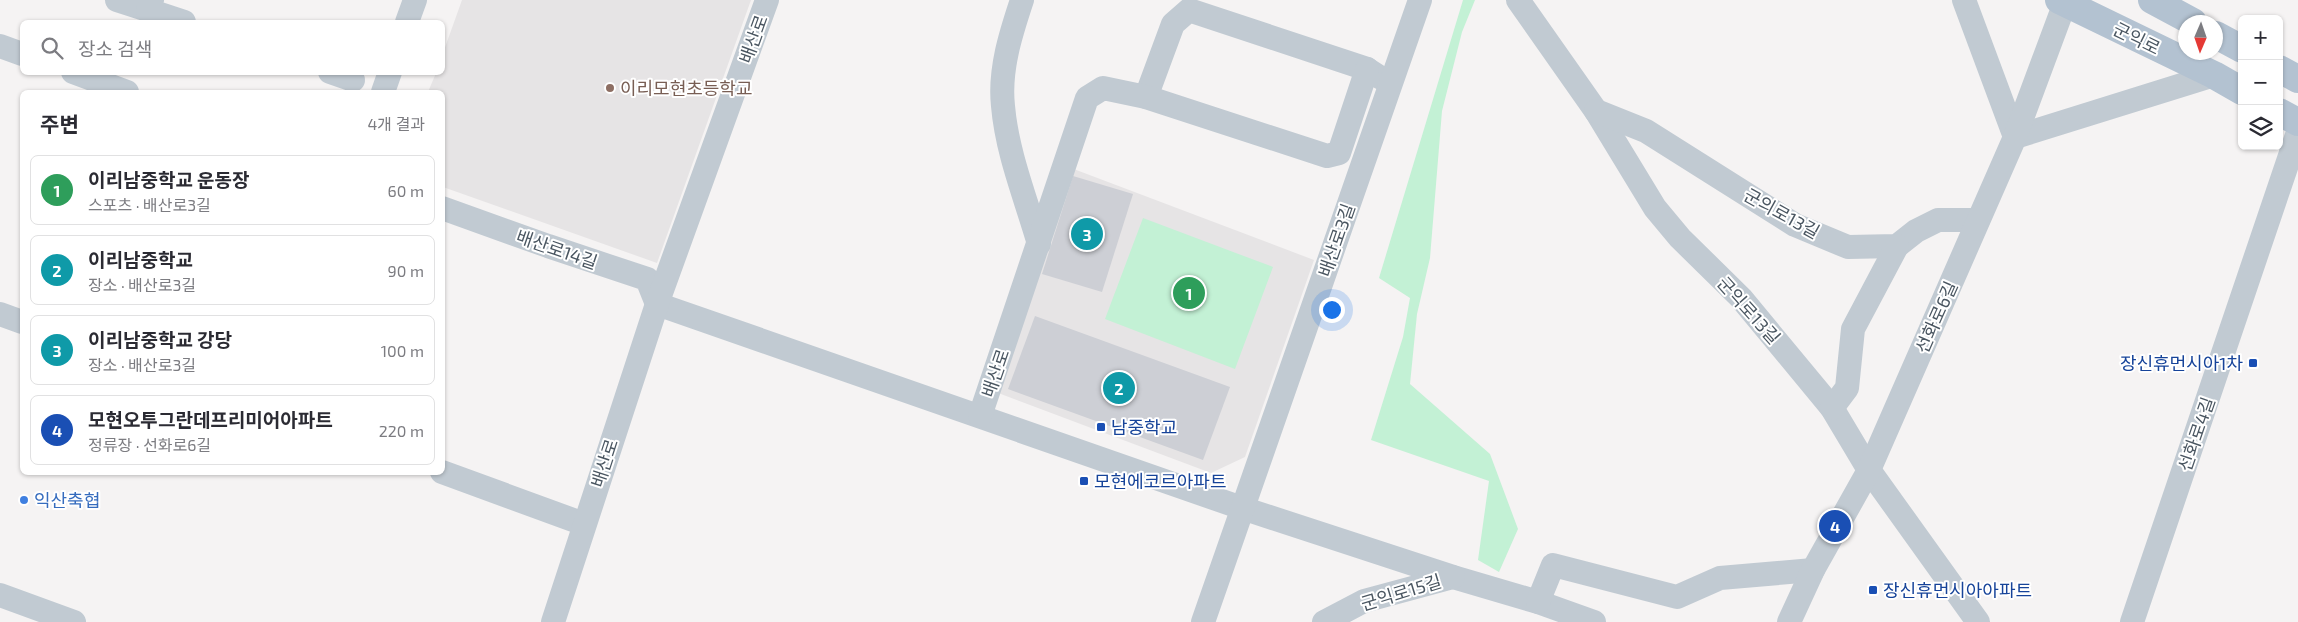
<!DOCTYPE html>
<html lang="ko">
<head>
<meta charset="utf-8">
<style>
	:root { --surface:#fff; --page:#f7f7f7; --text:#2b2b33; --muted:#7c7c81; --line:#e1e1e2; --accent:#d93025 }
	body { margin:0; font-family:"Exo 2","Noto Sans KR",sans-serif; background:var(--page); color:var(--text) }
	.controls { position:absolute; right:15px; top:15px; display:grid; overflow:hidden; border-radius:8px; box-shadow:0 1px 4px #0004 }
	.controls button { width:45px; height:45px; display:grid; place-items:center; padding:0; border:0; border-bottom:1px solid var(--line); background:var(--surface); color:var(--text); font:25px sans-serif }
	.compass { position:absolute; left:2178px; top:15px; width:45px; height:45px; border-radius:50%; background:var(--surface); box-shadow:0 1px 4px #0004; rotate:182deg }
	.you { position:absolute; left:1331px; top:309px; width:18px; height:18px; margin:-12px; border:4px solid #fff; border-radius:50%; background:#1a73e8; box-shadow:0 0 0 8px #1a73e833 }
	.badge { display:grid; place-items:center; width:32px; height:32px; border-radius:50%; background:var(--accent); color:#fff; font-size:16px; font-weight:700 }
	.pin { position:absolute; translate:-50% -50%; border:2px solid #fff; box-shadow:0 1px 5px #0006 }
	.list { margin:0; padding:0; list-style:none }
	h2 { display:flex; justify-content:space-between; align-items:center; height:65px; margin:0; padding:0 20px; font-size:21px }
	h2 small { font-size:16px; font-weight:400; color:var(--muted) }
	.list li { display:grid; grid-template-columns:32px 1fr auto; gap:15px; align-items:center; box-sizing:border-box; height:70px; margin:0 10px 10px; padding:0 10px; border:1px solid var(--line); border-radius:8px }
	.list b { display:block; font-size:19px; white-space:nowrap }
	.list p { margin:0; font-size:16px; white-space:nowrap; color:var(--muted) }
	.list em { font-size:16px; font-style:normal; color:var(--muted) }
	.icon { flex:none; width:28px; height:28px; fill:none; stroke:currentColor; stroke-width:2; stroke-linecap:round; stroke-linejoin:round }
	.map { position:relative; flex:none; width:2298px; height:622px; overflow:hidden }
	.search { position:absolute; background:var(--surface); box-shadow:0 1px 4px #0004; left:20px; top:20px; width:425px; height:55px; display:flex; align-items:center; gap:12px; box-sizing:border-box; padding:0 18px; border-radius:8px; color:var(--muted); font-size:19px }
	.panel { position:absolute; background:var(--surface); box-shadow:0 1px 4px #0004; left:20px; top:90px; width:425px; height:385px; border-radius:8px }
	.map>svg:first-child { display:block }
	.education { fill:#e6e4e5 }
	.green { fill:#c3f1d5 }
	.building { fill:#cdcfd5 }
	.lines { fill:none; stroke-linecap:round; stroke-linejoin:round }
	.minor { stroke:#c1cad2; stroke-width:24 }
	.major { stroke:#b3c2d1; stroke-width:28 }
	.education-dot { fill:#8d6e63; stroke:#fff; stroke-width:2 }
	.transit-dot { fill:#1a4fb4; stroke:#fff; stroke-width:2 }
	.shop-dot { fill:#3f7fe0; stroke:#fff; stroke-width:2 }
	.labels { text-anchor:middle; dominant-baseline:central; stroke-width:4; stroke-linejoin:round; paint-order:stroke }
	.street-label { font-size:18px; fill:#4a5661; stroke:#fff }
	.education-label { font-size:18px; fill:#785e54; stroke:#fff; text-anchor:start }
	.transit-label { font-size:18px; fill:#164399; stroke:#fff; text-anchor:start }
	.shop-label { font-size:18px; fill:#366cbe; stroke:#fff; text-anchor:start }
</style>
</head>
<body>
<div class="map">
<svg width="2298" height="622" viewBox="0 0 2298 622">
	<rect width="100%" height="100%" fill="#f5f3f3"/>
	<!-- education -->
	<g class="education">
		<path d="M462,0h289l-94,263 -214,-76 -1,-95h-14l8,-19 6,-1 1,-19z"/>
		<path d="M1071,168l243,92 -69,197 -34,16 -218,-82z"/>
	</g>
	<!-- green -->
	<g class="green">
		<path d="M1463,0h12l-13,32 -20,79 -12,147 -13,56 -7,70 80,70 28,75 -19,43 -21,-12 11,-79 -118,-41 32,-103 7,-39 -31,-20z"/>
		<path d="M1143,218l130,49 -38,102 -130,-50z"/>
	</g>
	<!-- building -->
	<g class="building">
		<path d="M1073,176l60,18 -31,98 -60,-18z"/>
		<path d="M1035,316l195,71 -27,73 -195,-71z"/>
	</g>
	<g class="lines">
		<!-- minor -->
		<g class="minor">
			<path d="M117,0l31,10"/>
			<path d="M152,0l-4,10 36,12"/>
			<path d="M1022,0c-11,33 -23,70 -19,106 4,47 23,93 36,138"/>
			<path d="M1518,0l78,111 59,97 25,30 61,60 91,110 37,62 109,152"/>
			<path d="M1964,0l51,137"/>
			<path d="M407,22l8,-22"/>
			<path d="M0,46l22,8"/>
			<path d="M73,72l54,20"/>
			<path d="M330,72l23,8"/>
			<path d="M383,92l7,-20"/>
			<path d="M1146,97l27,-73 16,-14 178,59 14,9"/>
			<path d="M1596,111l50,20 149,94 53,22 49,-1 19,-15 22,-11h40"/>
			<path d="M2015,137l199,-62"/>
			<path d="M442,208l106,38 99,33 10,25 585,204 211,69 85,25 56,20"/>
			<path d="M0,314l22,8"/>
			<path d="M1832,408l15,-20 6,-59 44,-83"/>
			<path d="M980,416l107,-318 16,-10 43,9 181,59 12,-3 28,-84"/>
			<path d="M442,472l142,52"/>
			<path d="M0,595l74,27"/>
			<path d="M1538,602l15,-37 124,32 43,-19 93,-8"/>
			<path d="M553,622l104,-318 110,-304"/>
			<path d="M1203,622l217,-622"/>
			<path d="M1324,622l40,-21 89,-24"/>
			<path d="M1789,622l24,-52 56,-100 146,-333 51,-137"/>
			<path d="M2132,622l166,-490"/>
		</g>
		<!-- major -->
		<g class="major">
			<path d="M2059,0l155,75 28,16"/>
			<path d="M2152,0l41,22"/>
			<path d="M2216,35l26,14"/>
			<path d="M2279,69l19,10"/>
			<path d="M2279,112l19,10"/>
		</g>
	</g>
	<!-- markers -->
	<circle class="education-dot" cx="610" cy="88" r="5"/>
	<g class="transit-dot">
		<rect x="2248" y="358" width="10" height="10" rx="2.5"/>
		<rect x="1096" y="422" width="10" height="10" rx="2.5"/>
		<rect x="1079" y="476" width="10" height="10" rx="2.5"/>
		<rect x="1868" y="585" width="10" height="10" rx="2.5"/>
	</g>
	<circle class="shop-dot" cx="24" cy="500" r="5"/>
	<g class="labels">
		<!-- street labels -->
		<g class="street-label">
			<text transform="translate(2137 38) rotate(26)">군익로</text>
			<text transform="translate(753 39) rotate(-70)">배산로</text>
			<text transform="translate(1782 213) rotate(29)">군의로13길</text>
			<text transform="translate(1336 240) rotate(-71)">배산로3길</text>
			<text transform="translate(557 249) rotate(19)">배산로14길</text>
			<text transform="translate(1749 310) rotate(48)">군익로13길</text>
			<text transform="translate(1936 317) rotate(-66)">선화로6길</text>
			<text transform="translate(995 373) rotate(-71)">배산로</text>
			<text transform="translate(2196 434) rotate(-71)">선화로4길</text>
			<text transform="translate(604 463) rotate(-72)">배산로</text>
			<text transform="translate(1401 592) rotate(-17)">군익로15길</text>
		</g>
		<!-- education labels -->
		<g class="education-label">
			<text x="620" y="88">이리모현초등학교</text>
		</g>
		<!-- transit labels -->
		<g class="transit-label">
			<text x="2243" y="363" text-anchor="end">장신휴먼시아1차</text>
			<text x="1111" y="427">남중학교</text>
			<text x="1094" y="481">모현에코르아파트</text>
			<text x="1883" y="590">장신휴먼시아아파트</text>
		</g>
		<!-- shop labels -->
		<g class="shop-label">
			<text x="34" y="500">익산축협</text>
		</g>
	</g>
</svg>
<div class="controls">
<button>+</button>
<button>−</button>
<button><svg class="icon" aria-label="layers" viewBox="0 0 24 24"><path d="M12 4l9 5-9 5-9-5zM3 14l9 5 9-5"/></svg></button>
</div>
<svg class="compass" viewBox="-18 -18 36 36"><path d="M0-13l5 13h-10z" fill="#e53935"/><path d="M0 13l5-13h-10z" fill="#7c7c81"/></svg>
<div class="you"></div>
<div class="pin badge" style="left:1189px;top:293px;background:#2e9e5b">1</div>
<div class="pin badge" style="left:1119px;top:388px;background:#0f9aa8">2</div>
<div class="pin badge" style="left:1087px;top:234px;background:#0f9aa8">3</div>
<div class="pin badge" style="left:1835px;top:526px;background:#1a4fb4">4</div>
<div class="search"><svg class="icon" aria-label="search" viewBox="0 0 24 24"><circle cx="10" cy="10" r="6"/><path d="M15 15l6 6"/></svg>장소 검색</div>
<section class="panel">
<h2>주변<small>4개 결과</small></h2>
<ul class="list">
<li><span class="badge" style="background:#2e9e5b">1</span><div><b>이리남중학교 운동장</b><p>스포츠 · 배산로3길</p></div><em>60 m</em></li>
<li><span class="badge" style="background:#0f9aa8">2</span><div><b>이리남중학교</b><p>장소 · 배산로3길</p></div><em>90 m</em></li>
<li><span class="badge" style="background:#0f9aa8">3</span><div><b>이리남중학교 강당</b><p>장소 · 배산로3길</p></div><em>100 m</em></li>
<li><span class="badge" style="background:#1a4fb4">4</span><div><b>모현오투그란데프리미어아파트</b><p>정류장 · 선화로6길</p></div><em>220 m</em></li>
</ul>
</section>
</div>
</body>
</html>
